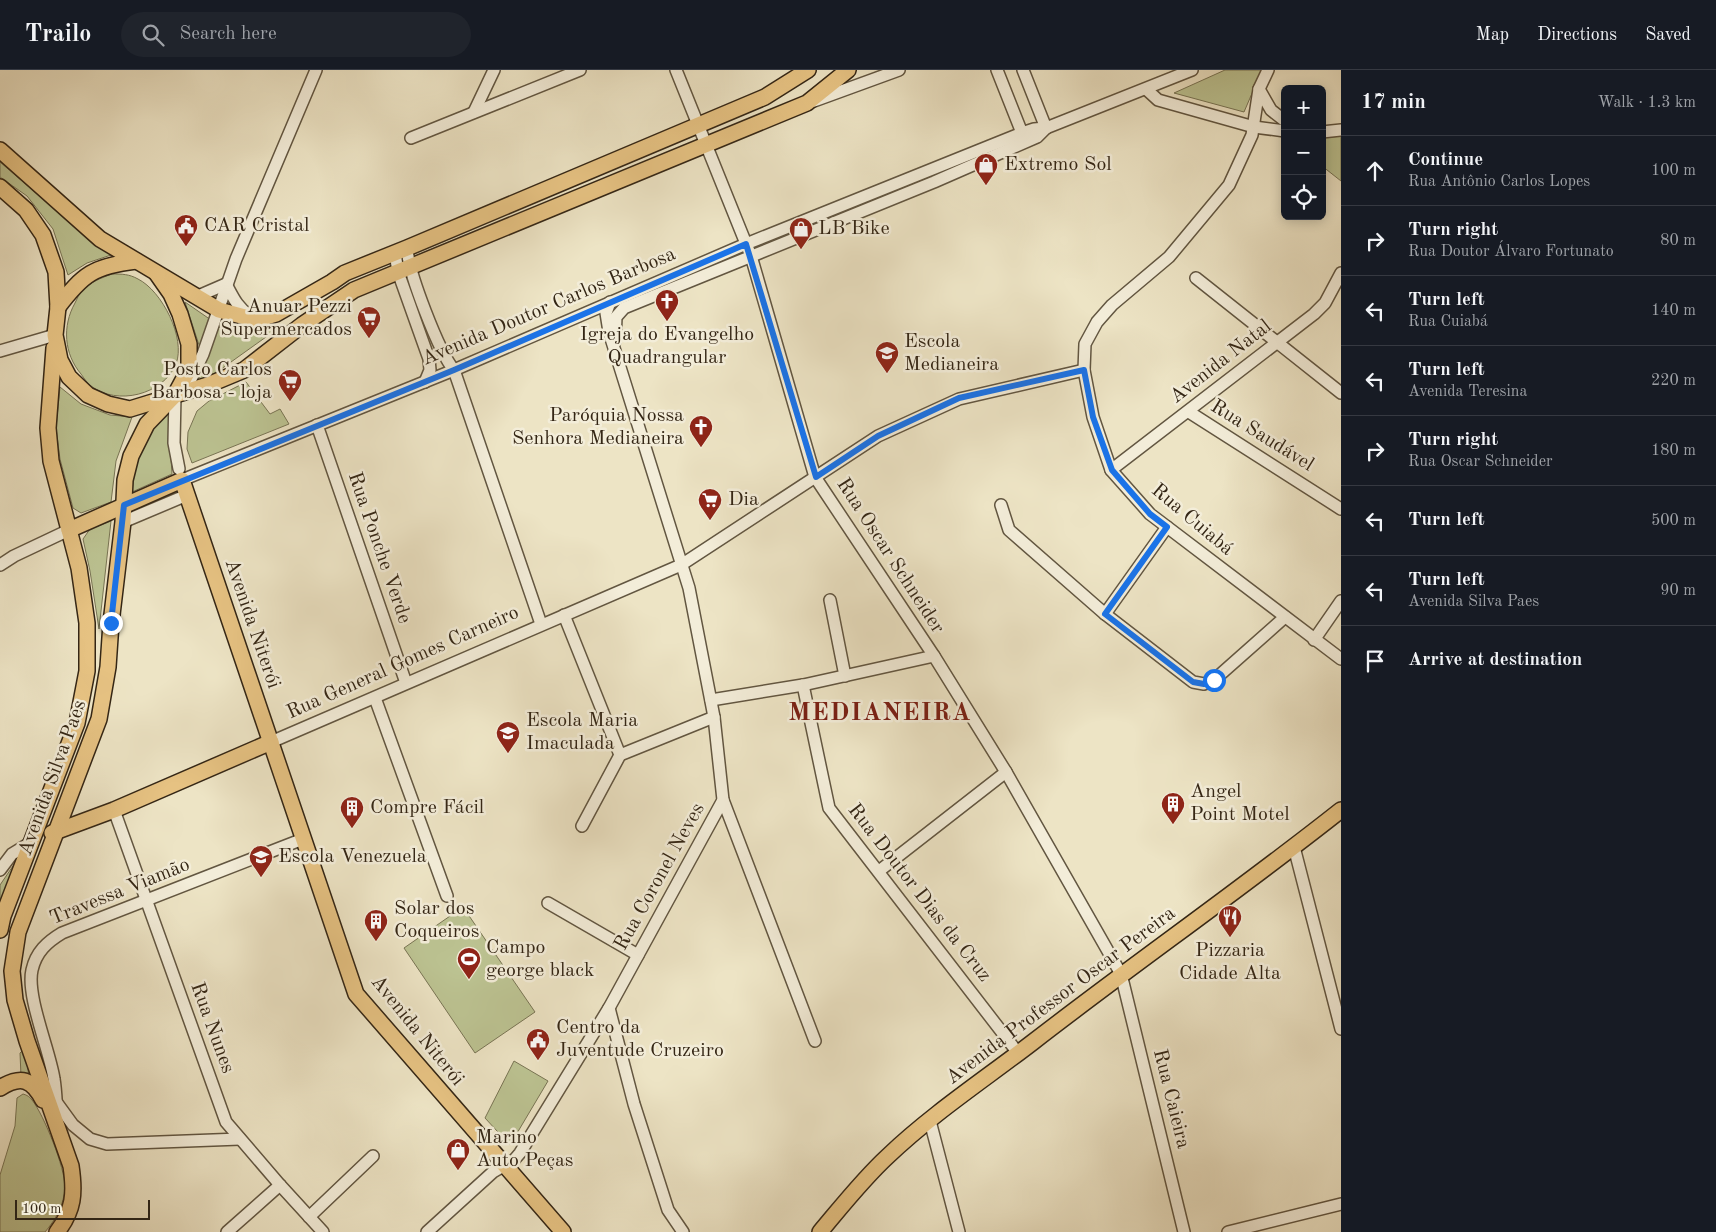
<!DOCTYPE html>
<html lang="en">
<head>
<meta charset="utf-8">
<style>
	:root { --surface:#171b24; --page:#20242c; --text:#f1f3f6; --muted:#9ea1a6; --line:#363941 }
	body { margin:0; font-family:"Old Standard TT",serif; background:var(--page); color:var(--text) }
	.controls { position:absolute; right:15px; top:15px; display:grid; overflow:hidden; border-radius:8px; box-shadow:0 2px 12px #0003 }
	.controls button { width:45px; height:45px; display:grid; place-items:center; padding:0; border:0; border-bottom:1px solid var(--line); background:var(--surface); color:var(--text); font:25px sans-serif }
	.scale { position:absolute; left:15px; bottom:12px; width:135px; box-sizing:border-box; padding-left:5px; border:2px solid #342615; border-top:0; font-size:14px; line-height:18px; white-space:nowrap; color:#342615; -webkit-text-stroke:4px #f3edd9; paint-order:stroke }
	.stop { position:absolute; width:15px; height:15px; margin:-11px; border:4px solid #1a73e8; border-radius:50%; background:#fff }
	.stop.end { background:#1a73e8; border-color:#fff; box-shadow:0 1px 5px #0008 }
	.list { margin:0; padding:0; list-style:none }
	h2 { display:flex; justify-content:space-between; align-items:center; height:65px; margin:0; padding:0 20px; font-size:21px }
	h2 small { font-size:16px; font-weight:400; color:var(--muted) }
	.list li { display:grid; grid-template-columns:32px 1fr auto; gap:15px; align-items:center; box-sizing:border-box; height:70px; padding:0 20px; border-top:1px solid var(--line) }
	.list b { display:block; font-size:19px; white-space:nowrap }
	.list p { margin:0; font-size:16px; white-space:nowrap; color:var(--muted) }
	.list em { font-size:16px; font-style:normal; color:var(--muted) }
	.icon { flex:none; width:28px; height:28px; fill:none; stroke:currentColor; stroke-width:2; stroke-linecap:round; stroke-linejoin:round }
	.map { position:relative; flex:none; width:1341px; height:1162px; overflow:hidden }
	header { display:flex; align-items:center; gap:30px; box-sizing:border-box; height:70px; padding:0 25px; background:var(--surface); border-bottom:1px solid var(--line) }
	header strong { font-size:24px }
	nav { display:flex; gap:28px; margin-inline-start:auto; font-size:18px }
	.search { width:350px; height:45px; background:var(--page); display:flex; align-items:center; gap:12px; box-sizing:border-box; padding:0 18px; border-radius:28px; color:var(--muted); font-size:19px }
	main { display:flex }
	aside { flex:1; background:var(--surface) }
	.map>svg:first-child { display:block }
	.green { fill:#bcc392; stroke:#787454 }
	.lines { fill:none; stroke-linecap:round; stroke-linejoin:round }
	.minor-casing { stroke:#625641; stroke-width:14 }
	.major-casing { stroke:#342615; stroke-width:18 }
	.minor { stroke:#f3edd9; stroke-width:11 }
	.major { stroke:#e6c282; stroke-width:15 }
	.route { stroke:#1a73e8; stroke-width:6 }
	.labels { text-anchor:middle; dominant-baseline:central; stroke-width:5; stroke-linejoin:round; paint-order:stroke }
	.poi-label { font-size:20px; fill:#342615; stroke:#f3edd9; text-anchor:start }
	.street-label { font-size:20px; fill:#342615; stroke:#f3edd9 }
	.district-label { font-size:25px; font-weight:bold; letter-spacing:1px; fill:#7a1f14; stroke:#f3edd9 }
</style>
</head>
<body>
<header>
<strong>Trailo</strong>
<div class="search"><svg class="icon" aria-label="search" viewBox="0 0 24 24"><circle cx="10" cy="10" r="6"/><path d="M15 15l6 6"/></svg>Search here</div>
<nav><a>Map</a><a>Directions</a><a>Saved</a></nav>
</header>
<main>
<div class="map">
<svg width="1341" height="1162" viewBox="0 0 1341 1162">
	<rect width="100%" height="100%" fill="#ede4c5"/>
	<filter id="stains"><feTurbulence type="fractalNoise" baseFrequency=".004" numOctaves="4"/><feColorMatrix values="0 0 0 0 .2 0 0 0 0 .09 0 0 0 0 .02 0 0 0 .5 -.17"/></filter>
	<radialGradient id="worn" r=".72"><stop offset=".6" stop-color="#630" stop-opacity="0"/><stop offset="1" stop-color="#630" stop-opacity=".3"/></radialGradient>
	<!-- green -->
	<g class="green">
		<path d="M1225,0h37l-18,42 -70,-19z"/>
		<path d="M1341,66v45l-19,-15v-28z"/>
		<path d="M0,92l93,80 18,13 -24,8 -19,12 -15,-46 -26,-33 -27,-19z"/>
		<path d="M112,204c10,0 17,0 26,5 24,12 48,59 38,85 -13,31 -59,42 -85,22 -4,-3 -7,-8 -10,-12 -17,-20 -19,-48 -6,-71 2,-4 4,-9 7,-13 9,-8 19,-12 30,-16z"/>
		<path d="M185,232l26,18 -11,28z"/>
		<path d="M218,257c26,5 35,6 62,0l-63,45 -20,10z"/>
		<path d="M246,312l24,32 10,-5 9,15 -97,39 -5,-14 1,-17 9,-21 12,-10z"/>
		<path d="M60,317l21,17 29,11 22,2 -16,44 -5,41 -30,11 -8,-5 -13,-49 -4,-31z"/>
		<path d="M172,339l-2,34 2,31 -40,18 4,-33 16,-36z"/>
		<path d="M111,451l-12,108 -9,-58 -7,-32 7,-10z"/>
		<path d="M17,790l-17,46v-21z"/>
		<path d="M463,837l72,105 -60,41 -71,-105z"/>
		<path d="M25,978l4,29 -8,-1 -1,-23z"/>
		<path d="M514,991l34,20 -38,64 -25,-27z"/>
		<path d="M23,1024c4,1 7,3 9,6 12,15 33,68 33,87 -1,18 -9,32 -20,45h-45v-57l15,-49 2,-28z"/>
	</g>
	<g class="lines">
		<!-- minor casing -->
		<g class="minor-casing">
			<g id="minor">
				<path d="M676,0l75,186 64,221 119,179 72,116 115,202 63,258"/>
				<path d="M997,0l25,63"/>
				<path d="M1023,0l23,58"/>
				<path d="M1268,0l-9,19 -7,46 -23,50 -60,72 -57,48 -15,17 -12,22 -1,26 9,47 18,53 39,44 191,145"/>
				<path d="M1146,19l12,11 96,27 31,4"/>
				<path d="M1259,19l12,21 14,11"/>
				<path d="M814,31l85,-31"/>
				<path d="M474,42l20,-42"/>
				<path d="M1322,62l19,-2"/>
				<path d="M411,68l169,-68"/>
				<path d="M407,178c1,24 32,104 47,122l87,254"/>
				<path d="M395,183l3,19 31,87 1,11 -5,12"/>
				<path d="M1196,208l145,115"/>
				<path d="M226,214c7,13 11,23 24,32"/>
				<path d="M196,227l30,-13"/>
				<path d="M615,271l1,-24 8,-9 310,-126 103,-45 9,-9"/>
				<path d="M0,281l55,-16"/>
				<path d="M190,311l13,-27 33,-95 80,-189"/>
				<path d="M178,322l-3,3 -1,48 5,26"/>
				<path d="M1189,342l152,97"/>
				<path d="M317,355l89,258"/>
				<path d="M1111,400l203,-156 11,-11 16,-30"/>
				<path d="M182,410l272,-110 292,-126 276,-111 12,-4 12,-1 146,-58"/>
				<path d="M1001,435l8,25 96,84 88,68 11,2 10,-4 71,-63"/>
				<path d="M123,452l64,-27"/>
				<path d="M0,495l14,-9 55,-26"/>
				<path d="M830,530l15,76"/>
				<path d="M1105,544l62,-87"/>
				<path d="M564,545l56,140"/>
				<path d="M1314,570l27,-39"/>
				<path d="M803,615l26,123 189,245"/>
				<path d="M375,628l72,198"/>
				<path d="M711,630l92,-15 131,-29"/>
				<path d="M271,672l410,-177 197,-129 81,-37 125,-29"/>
				<path d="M723,730l92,241"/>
				<path d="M114,740l112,312 54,63 43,47"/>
				<path d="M582,756l38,-71 94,-38"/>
				<path d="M1294,777l47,182"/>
				<path d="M0,800l12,-16 18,-11"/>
				<path d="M879,801l127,-99"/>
				<path d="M548,833l90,52"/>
				<path d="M609,938l25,96 34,106 15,22"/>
				<path d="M57,1033l16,22 17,14 17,5 133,-5"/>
				<path d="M57,1044c-1,-12 -1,-23 -3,-35 -4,-28 -28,-83 -22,-109 4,-18 15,-28 30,-37l241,-94"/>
				<path d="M930,1051l29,111"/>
				<path d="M309,1147l64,-61"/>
				<path d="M227,1162l53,-47"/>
				<path d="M427,1162l66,-60 21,-12 6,-7 89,-145 114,-208 -9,-83 -25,-129 -80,-256 -3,-19 4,-11"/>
				<path d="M1228,1162l113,-28"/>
			</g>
		</g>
		<!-- major casing -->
		<g class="major-casing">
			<g id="major">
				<path d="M0,80l100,89 119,71 37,10 20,-6 56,-32 13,-9 62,-25 358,-151 43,-27"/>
				<path d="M0,117l26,23 17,25 13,37 2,35 -3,28 5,25 9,17 19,18 20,9 22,5 78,-24 36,-15 58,-45 52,-35 453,-187 41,-33"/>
				<path d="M58,237c25,-33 36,-41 78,-46"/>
				<path d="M69,460l113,-50 174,514 207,238"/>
				<path d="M52,763l62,-23 157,-68"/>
				<path d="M0,860l3,-14 74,-193 10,-52v-48l-8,-55 -28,-107 -3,-33 6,-80"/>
				<path d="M0,1018c21,-13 32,-9 43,12"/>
				<path d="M57,1162c17,-22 18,-39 14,-66l-44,-125 -12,-41 -3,-29 6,-39 81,-213 9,-52 3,-44 12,-101 2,-42 6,-24 16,-32 28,-29 14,-26v-25l-9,-30 -9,-20 -14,-20"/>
				<path d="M820,1162c22,-26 43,-53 68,-76 44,-42 97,-77 145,-114 102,-79 207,-152 308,-232"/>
			</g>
		</g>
		<!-- minor -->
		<use href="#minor" class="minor"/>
		<!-- major -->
		<use href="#major" class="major"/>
	</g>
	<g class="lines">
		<!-- route -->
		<path class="route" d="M111,553l13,-118 330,-135 292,-126 70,233 62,-41 81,-38 125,-28 9,47 19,53 38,44 17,13 -62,87 88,68 11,2 10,-4"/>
	</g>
	<!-- icons -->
	<defs>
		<g id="shop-pin" transform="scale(1.25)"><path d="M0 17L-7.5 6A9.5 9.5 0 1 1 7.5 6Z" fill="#8f2418" stroke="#f3edd9"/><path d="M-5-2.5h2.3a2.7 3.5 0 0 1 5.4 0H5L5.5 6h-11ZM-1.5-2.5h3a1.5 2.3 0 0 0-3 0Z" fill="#fff"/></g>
		<g id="civic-pin" transform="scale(1.25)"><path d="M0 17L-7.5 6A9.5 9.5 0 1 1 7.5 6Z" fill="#8f2418" stroke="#f3edd9"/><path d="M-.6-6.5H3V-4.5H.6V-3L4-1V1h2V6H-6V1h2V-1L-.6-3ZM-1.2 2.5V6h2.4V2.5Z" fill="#fff"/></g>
		<g id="church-pin" transform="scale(1.25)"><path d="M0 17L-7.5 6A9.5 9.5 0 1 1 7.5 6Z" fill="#8f2418" stroke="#f3edd9"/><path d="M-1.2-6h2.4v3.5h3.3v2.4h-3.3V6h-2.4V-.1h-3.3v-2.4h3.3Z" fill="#fff"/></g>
		<g id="supermarket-pin" transform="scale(1.25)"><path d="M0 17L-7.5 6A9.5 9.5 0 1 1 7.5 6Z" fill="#8f2418" stroke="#f3edd9"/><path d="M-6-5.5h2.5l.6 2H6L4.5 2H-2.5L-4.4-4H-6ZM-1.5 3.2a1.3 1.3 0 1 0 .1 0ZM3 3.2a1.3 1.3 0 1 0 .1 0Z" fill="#fff"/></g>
		<g id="school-pin" transform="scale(1.25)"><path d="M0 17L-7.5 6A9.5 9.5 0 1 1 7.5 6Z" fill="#8f2418" stroke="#f3edd9"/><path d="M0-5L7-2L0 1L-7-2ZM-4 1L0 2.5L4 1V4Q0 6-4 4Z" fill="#fff"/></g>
		<g id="building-pin" transform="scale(1.25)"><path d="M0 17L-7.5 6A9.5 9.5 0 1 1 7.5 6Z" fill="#8f2418" stroke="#f3edd9"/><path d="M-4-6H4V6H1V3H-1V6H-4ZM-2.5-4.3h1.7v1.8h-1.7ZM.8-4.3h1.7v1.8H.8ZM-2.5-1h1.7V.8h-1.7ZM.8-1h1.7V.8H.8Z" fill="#fff"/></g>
		<g id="restaurant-pin" transform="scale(1.25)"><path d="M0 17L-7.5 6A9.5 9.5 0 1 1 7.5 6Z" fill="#8f2418" stroke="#f3edd9"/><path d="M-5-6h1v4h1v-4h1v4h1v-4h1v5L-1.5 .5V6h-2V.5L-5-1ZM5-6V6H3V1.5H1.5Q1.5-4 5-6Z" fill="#fff"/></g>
		<g id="stadium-pin" transform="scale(1.25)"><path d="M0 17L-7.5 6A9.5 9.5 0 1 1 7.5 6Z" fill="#8f2418" stroke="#f3edd9"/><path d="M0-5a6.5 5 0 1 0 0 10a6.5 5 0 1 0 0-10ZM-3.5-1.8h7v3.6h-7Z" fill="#fff"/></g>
	</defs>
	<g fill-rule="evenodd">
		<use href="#shop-pin" x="986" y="95"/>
		<use href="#civic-pin" x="186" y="156"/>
		<use href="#shop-pin" x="801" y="159"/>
		<use href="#church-pin" x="667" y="231"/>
		<use href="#supermarket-pin" x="369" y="248"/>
		<use href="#school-pin" x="887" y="283"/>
		<use href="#supermarket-pin" x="290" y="311"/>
		<use href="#church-pin" x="701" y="357"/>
		<use href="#supermarket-pin" x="710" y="430"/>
		<use href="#school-pin" x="508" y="663"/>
		<use href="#building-pin" x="1173" y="734"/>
		<use href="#building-pin" x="352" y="738"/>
		<use href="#school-pin" x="261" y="787"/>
		<use href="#restaurant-pin" x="1230" y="847"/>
		<use href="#building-pin" x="376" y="851"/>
		<use href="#stadium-pin" x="469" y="889"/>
		<use href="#civic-pin" x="538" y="970"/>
		<use href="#shop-pin" x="458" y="1080"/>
	</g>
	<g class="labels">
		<!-- poi labels -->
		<g class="poi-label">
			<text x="1004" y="95">Extremo Sol</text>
			<text x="204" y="156">CAR Cristal</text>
			<text x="818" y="159">LB Bike</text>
			<text x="352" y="237" text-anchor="end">Anuar Pezzi<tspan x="352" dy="23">Supermercados</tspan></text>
			<text x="667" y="265" text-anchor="middle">Igreja do Evangelho<tspan x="667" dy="23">Quadrangular</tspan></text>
			<text x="904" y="272">Escola<tspan x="904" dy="23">Medianeira</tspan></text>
			<text x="272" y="300" text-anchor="end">Posto Carlos<tspan x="272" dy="23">Barbosa - loja</tspan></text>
			<text x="684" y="346" text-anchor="end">Paróquia Nossa<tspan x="684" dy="23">Senhora Medianeira</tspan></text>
			<text x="728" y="430">Dia</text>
			<text x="526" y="651">Escola Maria<tspan x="526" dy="23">Imaculada</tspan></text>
			<text x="1190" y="722">Angel<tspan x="1190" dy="23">Point Motel</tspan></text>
			<text x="370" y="738">Compre Fácil</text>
			<text x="278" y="787">Escola Venezuela</text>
			<text x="394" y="839">Solar dos<tspan x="394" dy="23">Coqueiros</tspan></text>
			<text x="486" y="878">Campo<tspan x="486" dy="23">george black</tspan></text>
			<text x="1230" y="881" text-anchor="middle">Pizzaria<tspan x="1230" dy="23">Cidade Alta</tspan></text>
			<text x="556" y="958">Centro da<tspan x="556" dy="23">Juventude Cruzeiro</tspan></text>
			<text x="476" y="1068">Marino<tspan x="476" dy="23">Auto Peças</tspan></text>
		</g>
		<!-- street labels -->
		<g class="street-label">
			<text transform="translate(549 237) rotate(-23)">Avenida Doutor Carlos Barbosa</text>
			<text transform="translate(1221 292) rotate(-38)">Avenida Natal</text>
			<text transform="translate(1262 366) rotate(32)">Rua Saudável</text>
			<text transform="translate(1192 450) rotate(40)">Rua Cuiabá</text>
			<text transform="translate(379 478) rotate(71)">Rua Ponche Verde</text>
			<text transform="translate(890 486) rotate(57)">Rua Oscar Schneider</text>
			<text transform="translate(252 554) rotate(71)">Avenida Niterói</text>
			<text transform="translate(403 593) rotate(-24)">Rua General Gomes Carneiro</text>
			<text transform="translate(53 708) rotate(-70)">Avenida Silva Paes</text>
			<text transform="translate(660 807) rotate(-61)">Rua Coronel Neves</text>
			<text transform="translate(120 822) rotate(-22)">Travessa Viamão</text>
			<text transform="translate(919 823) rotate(52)">Rua Doutor Dias da Cruz</text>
			<text transform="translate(1061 926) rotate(-37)">Avenida Professor Oscar Pereira</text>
			<text transform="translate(212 958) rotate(70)">Rua Nunes</text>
			<text transform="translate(417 961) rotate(51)">Avenida Niterói</text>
			<text transform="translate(1171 1029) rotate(76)">Rua Caieira</text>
		</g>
		<!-- district labels -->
		<g class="district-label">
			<text x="880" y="643">MEDIANEIRA</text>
		</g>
	</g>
	<rect width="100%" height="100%" filter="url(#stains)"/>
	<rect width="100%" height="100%" fill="url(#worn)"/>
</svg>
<div class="controls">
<button>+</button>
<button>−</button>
<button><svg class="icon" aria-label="locate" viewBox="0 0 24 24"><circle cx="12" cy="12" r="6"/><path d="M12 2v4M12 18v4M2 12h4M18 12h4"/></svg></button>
</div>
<div class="scale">100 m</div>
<div class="stop" style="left:1214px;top:610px"></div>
<div class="stop end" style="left:111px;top:553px"></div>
</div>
<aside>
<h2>17 min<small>Walk · 1.3 km</small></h2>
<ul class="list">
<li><svg class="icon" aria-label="ahead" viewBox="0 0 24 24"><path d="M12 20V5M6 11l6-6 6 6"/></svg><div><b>Continue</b><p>Rua Antônio Carlos Lopes</p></div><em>100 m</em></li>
<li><svg class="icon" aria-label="right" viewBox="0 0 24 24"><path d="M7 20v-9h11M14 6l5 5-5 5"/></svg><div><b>Turn right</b><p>Rua Doutor Álvaro Fortunato</p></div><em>80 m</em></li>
<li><svg class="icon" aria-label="left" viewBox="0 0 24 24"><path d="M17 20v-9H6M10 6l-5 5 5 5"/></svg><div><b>Turn left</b><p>Rua Cuiabá</p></div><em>140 m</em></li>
<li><svg class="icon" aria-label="left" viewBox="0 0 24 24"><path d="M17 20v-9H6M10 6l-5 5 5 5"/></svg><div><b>Turn left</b><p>Avenida Teresina</p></div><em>220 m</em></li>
<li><svg class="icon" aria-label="right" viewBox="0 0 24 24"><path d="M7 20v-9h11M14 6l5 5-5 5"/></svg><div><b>Turn right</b><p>Rua Oscar Schneider</p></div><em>180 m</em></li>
<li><svg class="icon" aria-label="left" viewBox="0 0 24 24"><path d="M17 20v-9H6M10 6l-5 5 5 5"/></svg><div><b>Turn left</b></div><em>500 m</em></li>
<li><svg class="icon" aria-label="left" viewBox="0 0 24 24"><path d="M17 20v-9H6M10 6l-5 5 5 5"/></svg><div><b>Turn left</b><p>Avenida Silva Paes</p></div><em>90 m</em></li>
<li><svg class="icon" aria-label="arrive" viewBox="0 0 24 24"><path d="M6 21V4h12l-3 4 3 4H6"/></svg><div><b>Arrive at destination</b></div></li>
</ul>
</aside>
</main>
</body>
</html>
